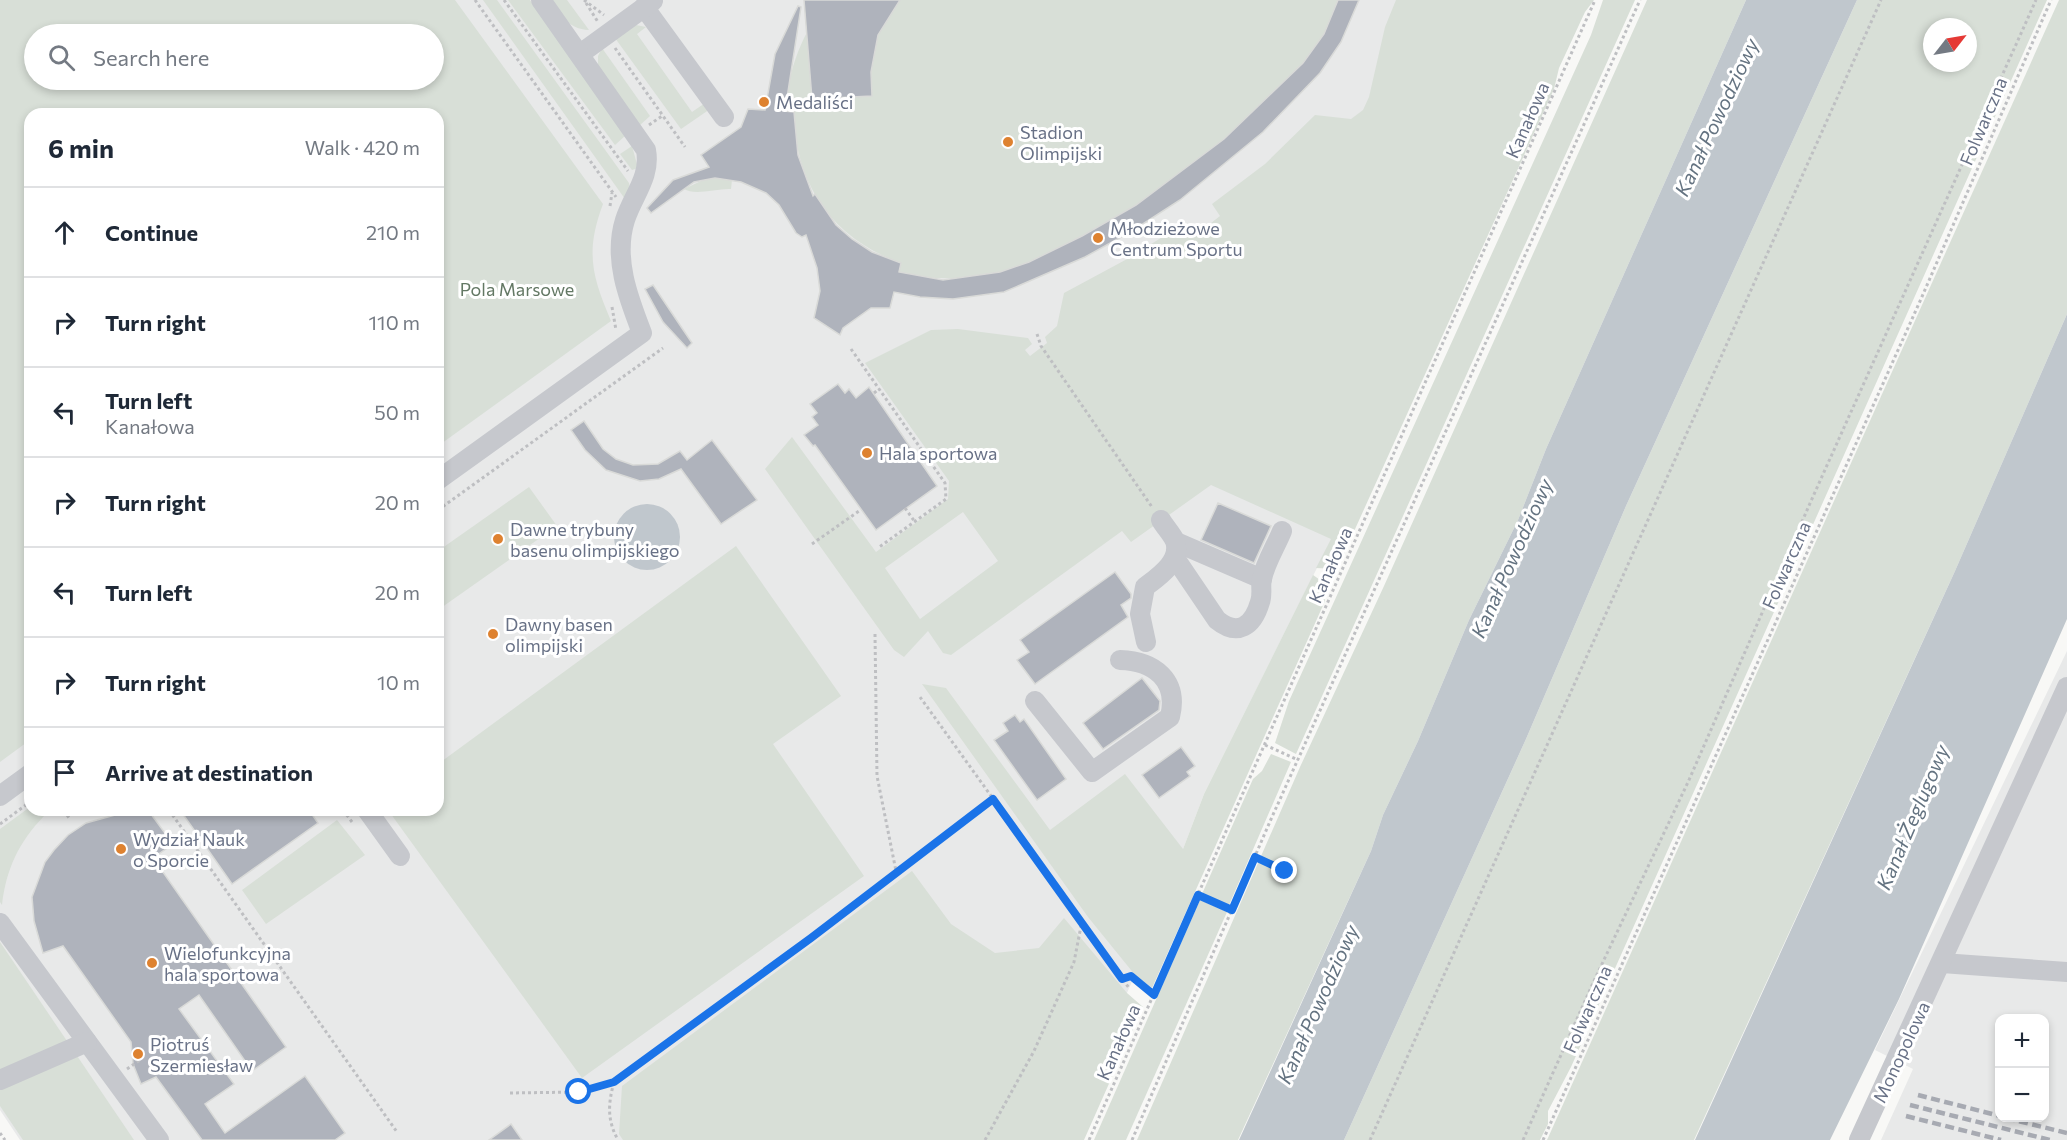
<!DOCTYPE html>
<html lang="en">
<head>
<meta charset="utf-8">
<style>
	:root { --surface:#fff; --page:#f6f6f7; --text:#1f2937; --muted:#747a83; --line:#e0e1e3 }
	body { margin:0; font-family:Commissioner,sans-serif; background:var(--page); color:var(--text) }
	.controls { position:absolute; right:18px; bottom:18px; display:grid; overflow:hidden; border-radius:12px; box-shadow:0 3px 9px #0003 }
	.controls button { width:54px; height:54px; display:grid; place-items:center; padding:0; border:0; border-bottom:2px solid var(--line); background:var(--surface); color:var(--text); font:30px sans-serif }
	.compass { position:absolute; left:1923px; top:18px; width:54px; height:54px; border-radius:50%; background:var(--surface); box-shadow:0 3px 9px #0003; rotate:59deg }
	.stop { position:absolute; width:18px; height:18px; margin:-14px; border:4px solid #1a73e8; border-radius:50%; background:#fff }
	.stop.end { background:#1a73e8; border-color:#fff; box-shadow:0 2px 6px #0008 }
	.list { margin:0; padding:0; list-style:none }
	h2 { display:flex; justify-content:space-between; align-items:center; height:78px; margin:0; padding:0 24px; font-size:26px }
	h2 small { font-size:20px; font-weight:400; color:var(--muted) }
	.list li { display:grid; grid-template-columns:39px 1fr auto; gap:18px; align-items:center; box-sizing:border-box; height:90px; padding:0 24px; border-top:2px solid var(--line) }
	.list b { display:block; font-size:22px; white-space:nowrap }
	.list p { margin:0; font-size:20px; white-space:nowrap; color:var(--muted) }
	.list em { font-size:20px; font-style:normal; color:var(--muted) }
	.icon { flex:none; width:33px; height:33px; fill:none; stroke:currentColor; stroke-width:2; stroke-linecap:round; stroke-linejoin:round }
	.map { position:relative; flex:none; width:2067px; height:1140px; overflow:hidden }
	.search { position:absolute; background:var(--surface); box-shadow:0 3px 9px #0003; left:24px; top:24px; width:420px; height:66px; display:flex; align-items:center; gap:15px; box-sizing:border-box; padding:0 21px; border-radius:33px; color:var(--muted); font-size:22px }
	.panel { position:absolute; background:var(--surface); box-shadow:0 3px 9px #0003; left:24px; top:108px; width:420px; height:708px; border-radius:18px }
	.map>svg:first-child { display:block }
	.built { fill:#e8e9e9; fill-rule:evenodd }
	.green { fill:#d8dfd7; fill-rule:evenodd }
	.water { fill:#c0c7cd }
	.building { fill:#afb3bc; stroke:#d9dad8; stroke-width:1.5 }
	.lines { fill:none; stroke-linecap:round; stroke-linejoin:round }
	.path { stroke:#bebfc2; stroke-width:3; stroke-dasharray:3 3; stroke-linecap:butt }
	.minor { stroke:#c6c8cd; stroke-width:20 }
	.rail { stroke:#a7aab2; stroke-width:4.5; stroke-dasharray:9 4.5; stroke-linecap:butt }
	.route { stroke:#1a73e8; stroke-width:8 }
	.poi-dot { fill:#de8230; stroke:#fff; stroke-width:2 }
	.labels { text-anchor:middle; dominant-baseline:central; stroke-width:6; stroke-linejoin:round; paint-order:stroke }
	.poi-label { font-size:18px; fill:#687186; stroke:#fff; text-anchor:start }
	.street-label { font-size:18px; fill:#687186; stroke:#fff }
	.park-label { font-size:18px; fill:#637864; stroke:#fff }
	.water-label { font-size:20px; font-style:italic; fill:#647381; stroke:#fff }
</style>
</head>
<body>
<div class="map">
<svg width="2067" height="1140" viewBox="0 0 2067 1140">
	<rect width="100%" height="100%" fill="#f8f8f6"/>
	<!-- built -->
	<g class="built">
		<path d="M0,0h1572l-224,506 -144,288 -69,181 -74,165h-1041l-20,-30zM34,34h400v46h-400zM30,114h408v696h-408z"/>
		<path d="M2067,651v489h-186l32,-71 -38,-19zM2000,1018h44v100h-44z"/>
	</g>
	<!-- green -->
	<g class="green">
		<path d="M0,0h455l148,204c-18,48 -11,72 8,117l-173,125v-332h-408v626l-30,22zM34,34h400v46h-400z"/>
		<path d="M483,0h14l132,183 1,6 -5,10z"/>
		<path d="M508,0h22l96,135 -11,10z"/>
		<path d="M549,0h18l22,30c-21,-1 -28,-15 -40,-30z"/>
		<path d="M829,0h509c-4,11 -8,23 -14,34 -44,80 -237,219 -326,239 -33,7 -66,7 -99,0l2,-10c-68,-24 -107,-79 -107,-152h-8c1,-40 17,-81 43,-111z"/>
		<path d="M1396,0h198l-9,12 -26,56 -5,21 -217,480 -21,-1 15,-29 -120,-54 -80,57 -9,-11 -171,124 -8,-2 -15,-22 -24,26 -10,-7 -129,-181 27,-32 84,115 72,-53 1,-18 -84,-118 66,-33 27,-1 70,9 4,6 -7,6 5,6 17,-13 -2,-6 12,-11 7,-33 65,-35 54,-34 10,13 27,-21 -8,-12 53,-40 50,-49 36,4 12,-9 6,-13 16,-70zM963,512l35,49 -78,58 -35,-51z"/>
		<path d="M1603,0h32l-339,754 -21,-11 14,-42 302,-666z"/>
		<path d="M1647,0h99l-200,449 -28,71 -49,100 -51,121 -35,74 -12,36 -133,289h-101l163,-373 84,-181z"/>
		<path d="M1857,0h190l-476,1067 -23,44v13l-8,16h-196l182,-401 100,-233zM1932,27h36v36h-36z"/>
		<path d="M2059,0h8v314l-112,257 -261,569h-147z"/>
		<path d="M636,25l10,2 -9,7 55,78 16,-11 5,6 -32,22 -66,-91z"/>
		<path d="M602,48l48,68 -10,9 -42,-58v-11z"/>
		<path d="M632,146l6,22 -6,2 -12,-16z"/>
		<path d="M715,178l17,2 -1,9c-13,-1 -36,7 -47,0l17,-8z"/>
		<path d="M529,487l28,39 -119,84v-59z"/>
		<path d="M736,546l105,150 -68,48 91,132 -282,202 -194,-268h50v-46z"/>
		<path d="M1313,575l10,7 2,19 -173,387 -17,-13 -47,-58 -166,-233 24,4 104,142 75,-56 58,75 21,-55z"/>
		<path d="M1271,754l20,8 -62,143 -27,-11 51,-115 9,-8z"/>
		<path d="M30,807v3h7l7,6c-25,26 -38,53 -42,89l-2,-3v-73z"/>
		<path d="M337,820l28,35 -99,69 -24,-34z"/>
		<path d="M912,871l39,53 44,29 44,-5 25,-30 63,75 16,14 -59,133h-461l-4,-6 3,-48z"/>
		<path d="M1200,900l27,12 -101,228h-32z"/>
		<path d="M0,942l134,198h-111l-23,-34z"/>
	</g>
	<!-- water -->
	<g class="water">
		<path d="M1746,0h111l-231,506 -100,233 -182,401h-105l132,-289 12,-36 35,-74 51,-121 49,-100 28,-71z"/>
		<path d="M2067,314v305l-168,380 -69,141h-135l260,-569z"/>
		<circle cx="647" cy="537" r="33"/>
	</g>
	<!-- building -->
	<g class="building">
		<path d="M804,0h96l-22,35 -7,37 1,24 -60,3z"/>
		<path d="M1338,0h21l-18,42 -21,31 -57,59 -83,68 -48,31 -47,26 -81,35 -51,7 -33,-2 -26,-5 -4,16h-19l-28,20 -3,7 -26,-17 6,-27 -3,-23 -11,-33 -4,2 -6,-4 -17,-28 -13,-12 -25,-11 -26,-4 -21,4 -43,31 -4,-5 26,-28 36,-13 -8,-12 40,-28 7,-18 17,1 10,-56 23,-48 3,1 -16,104 9,1 4,43 15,41 2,-2 21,31 16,14 20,13 29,11 -2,9 44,8 57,-8 29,-10 53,-26 54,-31 88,-66 79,-76 21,-29z"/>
		<path d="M653,285l39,58 -5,5 -24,-26 -18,-33z"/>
		<path d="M838,384l7,9 4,-4 7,9 13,-11 68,99 -61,44 -61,-85 -2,1 -9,-11 14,-10 -6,-8 5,-4 -7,-9z"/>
		<path d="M584,421l19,28 13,10 17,6 25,-1 22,-13 7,9 25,-20 45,60 -36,24 -40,-55 -22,10 -19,2 -34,-11 -21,-20 -14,-20z"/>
		<path d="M1218,503l53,23 -17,37 -53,-23z"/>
		<path d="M1115,572l16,22v4l-10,7 7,12 -93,67 -18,-24 12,-8 -9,-12z"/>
		<path d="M1142,678l18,23 -1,9 -56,39 -20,-26z"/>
		<path d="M1015,715l5,7 4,-3 42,60 -29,21 -43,-60 14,-9 -5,-8z"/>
		<path d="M1181,747l14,19 -8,6 3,4 -31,22 -17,-23z"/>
		<path d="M148,810l25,34 -20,14 133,189 -34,24 -53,-76 -20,14 55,75 -29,20 20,29 80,-57 40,57 -10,7h-133l-46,-63 -15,7 -8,-20 -2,-22 -68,-96 -20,7 -9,-32 -2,-24 13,-35 9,-12 14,-15 18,-12 29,-8h26z"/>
		<path d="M180,810h129l9,13 -86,61z"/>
		<path d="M511,1124l11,16h-33z"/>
	</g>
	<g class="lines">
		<!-- path -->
		<g class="path">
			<path d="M475,0l141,197"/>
			<path d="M504,0l124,171"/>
			<path d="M584,0l20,15"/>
			<path d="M586,3l12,19"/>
			<path d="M615,48l70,99"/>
			<path d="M649,125l13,-9"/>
			<path d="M610,206l2,-13"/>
			<path d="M612,307l4,23"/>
			<path d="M1037,334l4,12 111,161"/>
			<path d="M851,349l94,134 1,16 -68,49"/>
			<path d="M874,393l5,-4"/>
			<path d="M905,508l10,14"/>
			<path d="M438,510l225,-162"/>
			<path d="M812,544l47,-33"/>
			<path d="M875,634l2,142 19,95"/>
			<path d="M920,697l209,291"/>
			<path d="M1265,745l33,15"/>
			<path d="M64,810l5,8"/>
			<path d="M169,810l228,322"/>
			<path d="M343,810l9,12"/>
			<path d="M0,824l30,-22"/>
			<path d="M1255,857l30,14"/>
			<path d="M1198,895l34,15"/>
			<path d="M1122,979l9,-2 23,18"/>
			<path d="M127,1069l13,-9"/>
			<path d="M614,1082c-6,22 -7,38 4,58"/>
			<path d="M510,1093l69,-1 35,-10 197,-144 182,-139"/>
			<path d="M0,1133l5,7"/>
			<path d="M985,1140l49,-89 40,-89 8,-41"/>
			<path d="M1089,1140l506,-1140"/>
			<path d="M1132,1140l140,-323 368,-817"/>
			<path d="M1370,1140l511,-1140"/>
			<path d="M1523,1140l70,-157 96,-203 122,-279 225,-501"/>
			<path d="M1543,1140l378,-841 130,-299"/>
		</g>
		<!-- minor -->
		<g class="minor">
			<path d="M644,7l80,110"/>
			<path d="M580,54l73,-53"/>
			<path d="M438,480l204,-147c-14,-36 -29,-75 -17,-113 8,-25 26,-43 21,-70l-105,-150"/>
			<path d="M1176,542l86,37"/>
			<path d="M1175,558l42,62c21,17 36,6 43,-18 3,-8 0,-16 2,-23 3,-16 14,-33 20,-48"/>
			<path d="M1146,642l-6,-28 5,-27c13,-10 37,-26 30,-46 -3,-7 -10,-14 -14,-21"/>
			<path d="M1035,701l57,71 78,-55c9,-37 -16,-56 -50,-57"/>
			<path d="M0,796l30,-22"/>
			<path d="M367,810l33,46"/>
			<path d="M0,923l159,217"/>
			<path d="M1942,963l125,9"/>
			<path d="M0,1080l87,-38"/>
			<path d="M1859,1140l208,-453"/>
		</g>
		<!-- rail -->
		<g class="rail">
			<path d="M1918,1095l82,21"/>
			<path d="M1910,1105l140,35"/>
			<path d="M1906,1116l95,24"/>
			<path d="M2006,1118l61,15"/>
		</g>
	</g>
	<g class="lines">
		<!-- route -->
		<path class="route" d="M579,1092l35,-10 197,-144 182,-139 129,180 9,-3 23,19 44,-100 34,15 23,-53 30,14"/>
	</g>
	<!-- markers -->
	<g class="poi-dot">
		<circle cx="764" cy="102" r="6"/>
		<circle cx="1008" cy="142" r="6"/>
		<circle cx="1098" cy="238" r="6"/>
		<circle cx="867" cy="453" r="6"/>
		<circle cx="498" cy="539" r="6"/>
		<circle cx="493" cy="634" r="6"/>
		<circle cx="121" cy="849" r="6"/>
		<circle cx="152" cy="963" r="6"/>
		<circle cx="138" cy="1054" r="6"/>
	</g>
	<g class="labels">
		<!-- poi labels -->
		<g class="poi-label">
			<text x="776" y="102">Medaliści</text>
			<text x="1020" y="132">Stadion<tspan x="1020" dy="21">Olimpijski</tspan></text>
			<text x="1110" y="228">Młodzieżowe<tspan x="1110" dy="21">Centrum Sportu</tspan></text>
			<text x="879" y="453">Hala sportowa</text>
			<text x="510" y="529">Dawne trybuny<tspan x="510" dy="21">basenu olimpijskiego</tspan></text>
			<text x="505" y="624">Dawny basen<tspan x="505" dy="21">olimpijski</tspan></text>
			<text x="133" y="839">Wydział Nauk<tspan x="133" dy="21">o Sporcie</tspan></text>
			<text x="164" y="953">Wielofunkcyjna<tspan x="164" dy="21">hala sportowa</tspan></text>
			<text x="150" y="1044">Piotruś<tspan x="150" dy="21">Szermiesław</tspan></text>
		</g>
		<!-- street labels -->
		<g class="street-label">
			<text transform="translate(1527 120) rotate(-66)">Kanałowa</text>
			<text transform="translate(1983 121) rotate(-67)">Folwarczna</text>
			<text transform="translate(1330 565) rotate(-66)">Kanałowa</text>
			<text transform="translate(1786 565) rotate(-66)">Folwarczna</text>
			<text transform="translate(1587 1009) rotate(-66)">Folwarczna</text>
			<text transform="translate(1118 1042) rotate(-66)">Kanałowa</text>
			<text transform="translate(1901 1052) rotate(-65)">Monopolowa</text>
		</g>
		<!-- park labels -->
		<g class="park-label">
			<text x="517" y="289">Pola Marsowe</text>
		</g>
		<!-- water labels -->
		<g class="water-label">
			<text transform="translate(1716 117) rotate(-65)">Kanał Powodziowy</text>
			<text transform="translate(1511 558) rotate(-66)">Kanał Powodziowy</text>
			<text transform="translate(1912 817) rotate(-67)">Kanał Żeglugowy</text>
			<text transform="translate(1317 1004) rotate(-66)">Kanał Powodziowy</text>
		</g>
	</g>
</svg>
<div class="controls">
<button>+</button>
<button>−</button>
</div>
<svg class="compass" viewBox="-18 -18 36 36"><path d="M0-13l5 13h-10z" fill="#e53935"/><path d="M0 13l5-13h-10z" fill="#747a83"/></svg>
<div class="stop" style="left:579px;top:1092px"></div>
<div class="stop end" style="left:1285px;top:871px"></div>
<div class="search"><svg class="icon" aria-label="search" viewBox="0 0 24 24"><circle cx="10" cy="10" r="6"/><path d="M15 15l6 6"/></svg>Search here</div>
<section class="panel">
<h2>6 min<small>Walk · 420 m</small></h2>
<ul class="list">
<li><svg class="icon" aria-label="ahead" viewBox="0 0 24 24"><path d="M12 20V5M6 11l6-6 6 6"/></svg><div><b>Continue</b></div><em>210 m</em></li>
<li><svg class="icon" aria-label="right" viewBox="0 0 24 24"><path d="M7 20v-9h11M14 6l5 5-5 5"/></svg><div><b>Turn right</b></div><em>110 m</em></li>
<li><svg class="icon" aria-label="left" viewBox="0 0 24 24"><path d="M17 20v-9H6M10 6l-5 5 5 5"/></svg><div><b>Turn left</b><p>Kanałowa</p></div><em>50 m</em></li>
<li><svg class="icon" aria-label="right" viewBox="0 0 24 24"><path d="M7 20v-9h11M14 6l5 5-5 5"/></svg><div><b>Turn right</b></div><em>20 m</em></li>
<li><svg class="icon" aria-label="left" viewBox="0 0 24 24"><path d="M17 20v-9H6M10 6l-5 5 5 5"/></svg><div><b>Turn left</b></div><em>20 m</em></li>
<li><svg class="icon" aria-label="right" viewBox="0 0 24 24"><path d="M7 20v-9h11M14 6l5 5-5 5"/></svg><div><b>Turn right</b></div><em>10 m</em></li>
<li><svg class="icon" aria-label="arrive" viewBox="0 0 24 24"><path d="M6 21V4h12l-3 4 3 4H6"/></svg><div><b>Arrive at destination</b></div></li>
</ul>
</section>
</div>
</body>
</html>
